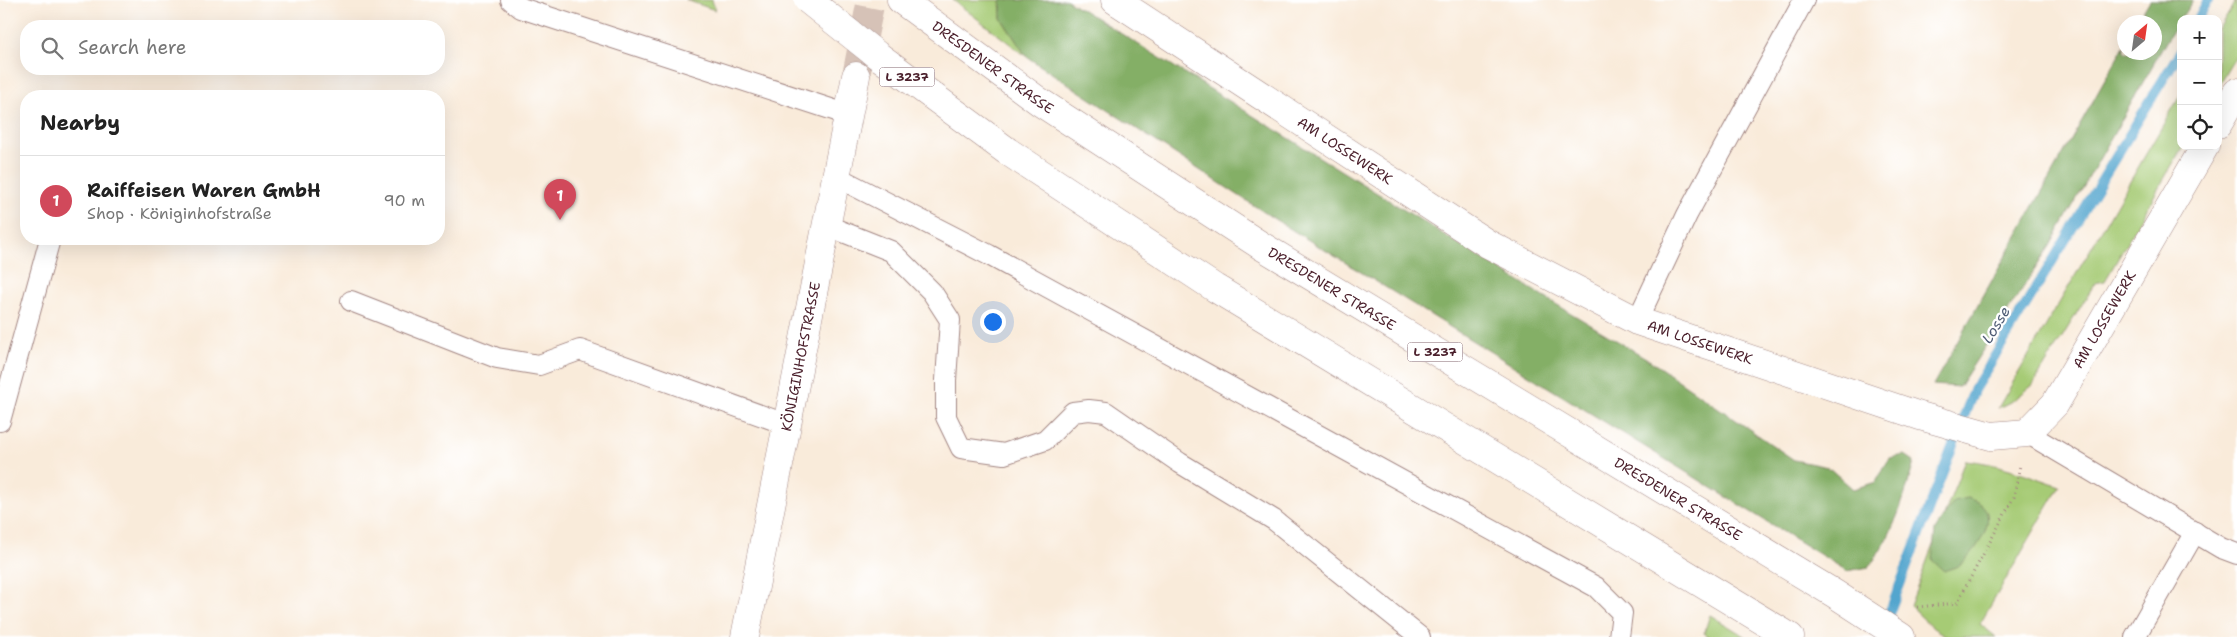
<!DOCTYPE html>
<html lang="en">
<head>
<meta charset="utf-8">
<style>
	:root { --surface:#fff; --page:#f2f2f2; --text:#222; --muted:#767676; --line:#e0e0e0; --accent:#d1495b }
	body { margin:0; font-family:"Shantell Sans",sans-serif; background:var(--page); color:var(--text) }
	.controls { position:absolute; right:15px; top:15px; display:grid; overflow:hidden; border-radius:10px; box-shadow:0 5px 20px #0002 }
	.controls button { width:45px; height:45px; display:grid; place-items:center; padding:0; border:0; border-bottom:1px solid var(--line); background:var(--surface); color:var(--text); font:25px sans-serif }
	.compass { position:absolute; left:2117px; top:15px; width:45px; height:45px; border-radius:50%; background:var(--surface); box-shadow:0 5px 20px #0002; rotate:29deg }
	.you { position:absolute; left:992px; top:321px; width:18px; height:18px; margin:-12px; border:4px solid #fff; border-radius:50%; background:#1a73e8; box-shadow:0 0 0 8px #1a73e833 }
	.badge { display:grid; place-items:center; width:32px; height:32px; border-radius:50%; background:var(--accent); color:#fff; font-size:16px; font-weight:700 }
	.pin { position:absolute; translate:-50% -41px; filter:drop-shadow(0 1px 2px #0008) }
	.pin::after { content:''; position:absolute; top:26px; width:18px; height:15px; background:inherit; clip-path:polygon(0 0,100% 0,50% 100%) }
	.list { margin:0; padding:0; list-style:none }
	h2 { display:flex; justify-content:space-between; align-items:center; height:65px; margin:0; padding:0 20px; font-size:21px }
	h2 small { font-size:16px; font-weight:400; color:var(--muted) }
	.list li { display:grid; grid-template-columns:32px 1fr auto; gap:15px; align-items:center; box-sizing:border-box; height:90px; padding:0 20px; border-top:1px solid var(--line) }
	.list b { display:block; font-size:19px; white-space:nowrap }
	.list p { margin:0; font-size:16px; white-space:nowrap; color:var(--muted) }
	.list em { font-size:16px; font-style:normal; color:var(--muted) }
	.icon { flex:none; width:28px; height:28px; fill:none; stroke:currentColor; stroke-width:2; stroke-linecap:round; stroke-linejoin:round }
	.map { position:relative; flex:none; width:2237px; height:637px; overflow:hidden }
	.search { position:absolute; background:var(--surface); box-shadow:0 5px 20px #0002; left:20px; top:20px; width:425px; height:55px; display:flex; align-items:center; gap:12px; box-sizing:border-box; padding:0 18px; border-radius:20px; color:var(--muted); font-size:19px }
	.panel { position:absolute; background:var(--surface); box-shadow:0 5px 20px #0002; left:20px; top:90px; width:425px; height:155px; border-radius:20px }
	.map>svg:first-child { display:block }
	.green { fill:#a6cb75; stroke:#787550 }
	.forest { fill:#84af66; stroke:#676748 }
	.lines { fill:none; stroke-linecap:round; stroke-linejoin:round }
	.stream { stroke:#53a5ce; stroke-width:10 }
	.street-tunnel { stroke:#d6c2b7; stroke-width:28; stroke-dasharray:28 14; stroke-linecap:butt }
	.lane-casing { stroke:#a28582; stroke-width:22 }
	.street-casing { stroke:#a28582; stroke-width:29 }
	.primary-casing { stroke:#a28582; stroke-width:29 }
	.path { stroke:#a28582; stroke-width:3; stroke-dasharray:1 4; stroke-linecap:butt }
	.lane { stroke:#fff; stroke-width:20 }
	.street { stroke:#fff; stroke-width:28 }
	.primary { stroke:#fff; stroke-width:28 }
	.primary-bridge-casing { stroke:#a28582; stroke-width:29; stroke-linecap:butt }
	.primary-bridge { stroke:#fff; stroke-width:28 }
	.labels { text-anchor:middle; dominant-baseline:central; stroke-width:4.5; stroke-linejoin:round; paint-order:stroke }
	.shield { fill:#fff; stroke:#80626b; stroke-width:1 }
	.shield-label { font-size:12px; font-weight:bold; fill:#4a1f2b }
	.street-label { font-size:14px; fill:#4a1f2b; stroke:#fff }
	.water-label { font-size:15px; font-style:italic; fill:#4e5b74; stroke:#fff }
</style>
</head>
<body>
<div class="map">
<svg width="2237" height="637" viewBox="0 0 2237 637">
	<rect width="100%" height="100%" fill="#fff"/>
	<filter id="ink" filterUnits="userSpaceOnUse"><feTurbulence type="fractalNoise" baseFrequency=".02" numOctaves="2"/><feDisplacementMap in="SourceGraphic" scale="10" xChannelSelector="R" yChannelSelector="G"/><feConvolveMatrix kernelMatrix="1 2 1 2 8 2 1 2 1" color-interpolation-filters="sRGB"/></filter>
	<filter id="wash" filterUnits="userSpaceOnUse"><feTurbulence type="fractalNoise" baseFrequency=".0096" numOctaves="4" result="noise"/><feDisplacementMap in="SourceGraphic" scale="20" xChannelSelector="R" yChannelSelector="G"/><feGaussianBlur stdDeviation="1.12" result="paint"/><feColorMatrix in="noise" values="0 0 0 0 0 0 0 0 0 0 0 0 0 0 0 0 0 1.4 0 .05"/><feComposite in="paint" operator="in"/></filter>
	<g filter="url(#wash)">
		<rect width="100%" height="100%" fill="#f9ebda"/>
		<!-- green -->
		<g class="green">
			<path d="M686,0h26l3,10z"/>
			<path d="M953,0h47l1,18 26,39z"/>
			<path d="M2236,0l1,54 -19,32v-56z"/>
			<path d="M2181,94v52h2l-78,135 -10,2 -62,102 -19,15 -16,8z"/>
			<path d="M1965,460c33,3 63,15 95,26l-80,138 16,13h-48l-15,-9 -23,-22z"/>
			<path d="M1710,615l36,22h-37l-5,-4z"/>
		</g>
		<!-- forest -->
		<g class="forest">
			<path d="M1001,0h66l477,297 102,61 148,102 34,7 25,22 23,-7 14,-24 15,-3 9,6c-9,37 -21,75 -45,106l-22,4 -571,-351 -249,-163 -26,-39z"/>
			<path d="M2150,0h43l-26,40 -117,206 -91,141 -26,-2 191,-339v6h30v-30h-17z"/>
			<path d="M1968,498c4,2 11,4 14,7 17,15 -9,51 -23,60 -4,3 -11,4 -15,6l-12,-11 3,-30 19,-29z"/>
		</g>
		<g class="lines">
			<!-- stream -->
			<g class="stream">
				<path d="M2198,19l10,-19"/>
				<path d="M1885,624l89,-234 207,-340"/>
			</g>
		</g>
	</g>
	<g filter="url(#ink)">
		<g class="lines">
			<!-- street-tunnel -->
			<path class="street-tunnel" d="M856,76l15,-76"/>
			<!-- lane casing -->
			<g class="lane-casing">
				<g id="lane">
					<path d="M511,0l10,8 328,107"/>
					<path d="M837,177l152,78 607,332 26,26 -3,24"/>
					<path d="M828,226l63,25 41,41 18,28 -4,60v37l15,31 43,6 41,-14 28,-28 16,-2 17,2 74,51 94,57 146,117"/>
					<path d="M351,301l146,57 42,7 41,-15 208,75"/>
					<path d="M1637,321l50,-106 117,-215"/>
					<path d="M0,421l50,-182"/>
					<path d="M2027,433l194,115 16,6"/>
					<path d="M2135,637l60,-105"/>
				</g>
			</g>
			<!-- street casing -->
			<g class="street-casing">
				<g id="street">
					<path id="s1" d="M1115,0l373,244 149,77 283,95 71,20 36,-3 28,-29 150,-258"/>
					<path d="M2218,124l19,-32"/>
					<path id="s2" d="M745,637l111,-561"/>
				</g>
			</g>
			<!-- primary casing -->
			<g class="primary-casing">
				<g id="primary">
					<path id="s3" d="M901,0l139,102 220,143 575,349 66,43"/>
					<path d="M1007,151l208,137 575,349"/>
				</g>
			</g>
			<!-- path -->
			<path class="path" d="M1917,607l40,-4 57,-106 6,-32"/>
			<!-- lane -->
			<use href="#lane" class="lane"/>
			<!-- street -->
			<use href="#street" class="street"/>
			<!-- primary -->
			<use href="#primary" class="primary"/>
			<!-- primary-bridge casing -->
			<g class="primary-bridge-casing">
				<path id="primary-bridge" d="M808,0l69,55 130,96"/>
			</g>
			<!-- primary-bridge -->
			<use href="#primary-bridge" class="primary-bridge"/>
		</g>
	</g>
	<g class="labels">
		<!-- shield labels -->
		<g class="shield">
			<rect x="879.5" y="67.5" width="55" height="19" rx="4"/>
			<rect x="1407.5" y="342.5" width="55" height="19" rx="4"/>
		</g>
		<g class="shield-label">
			<text x="907" y="77">L 3237</text>
			<text x="1435" y="352">L 3237</text>
		</g>
		<!-- street labels -->
		<g class="street-label">
			<text stroke="none"><textPath href="#s3" startOffset="114">DRESDENER STRASSE</textPath></text>
			<text stroke="none"><textPath href="#s1" startOffset="275">AM LOSSEWERK</textPath></text>
			<text stroke="none"><textPath href="#s3" startOffset="519">DRESDENER STRASSE</textPath></text>
			<text stroke="none"><textPath href="#s1" startOffset="1160">AM LOSSEWERK</textPath></text>
			<text stroke="none"><textPath href="#s1" startOffset="680">AM LOSSEWERK</textPath></text>
			<text stroke="none"><textPath href="#s2" startOffset="286">KÖNIGINHOFSTRASSE</textPath></text>
			<text stroke="none"><textPath href="#s3" startOffset="924">DRESDENER STRASSE</textPath></text>
		</g>
		<!-- water labels -->
		<g class="water-label">
			<text transform="translate(1996 325) rotate(-59)">Losse</text>
		</g>
	</g>
</svg>
<div class="controls">
<button>+</button>
<button>−</button>
<button><svg class="icon" aria-label="locate" viewBox="0 0 24 24"><circle cx="12" cy="12" r="6"/><path d="M12 2v4M12 18v4M2 12h4M18 12h4"/></svg></button>
</div>
<svg class="compass" viewBox="-18 -18 36 36"><path d="M0-13l5 13h-10z" fill="#e53935"/><path d="M0 13l5-13h-10z" fill="#767676"/></svg>
<div class="you"></div>
<div class="pin badge" style="left:560px;top:220px">1</div>
<div class="search"><svg class="icon" aria-label="search" viewBox="0 0 24 24"><circle cx="10" cy="10" r="6"/><path d="M15 15l6 6"/></svg>Search here</div>
<section class="panel">
<h2>Nearby<small></small></h2>
<ul class="list">
<li><span class="badge">1</span><div><b>Raiffeisen Waren GmbH</b><p>Shop · Königinhofstraße</p></div><em>90 m</em></li>
</ul>
</section>
</div>
</body>
</html>
